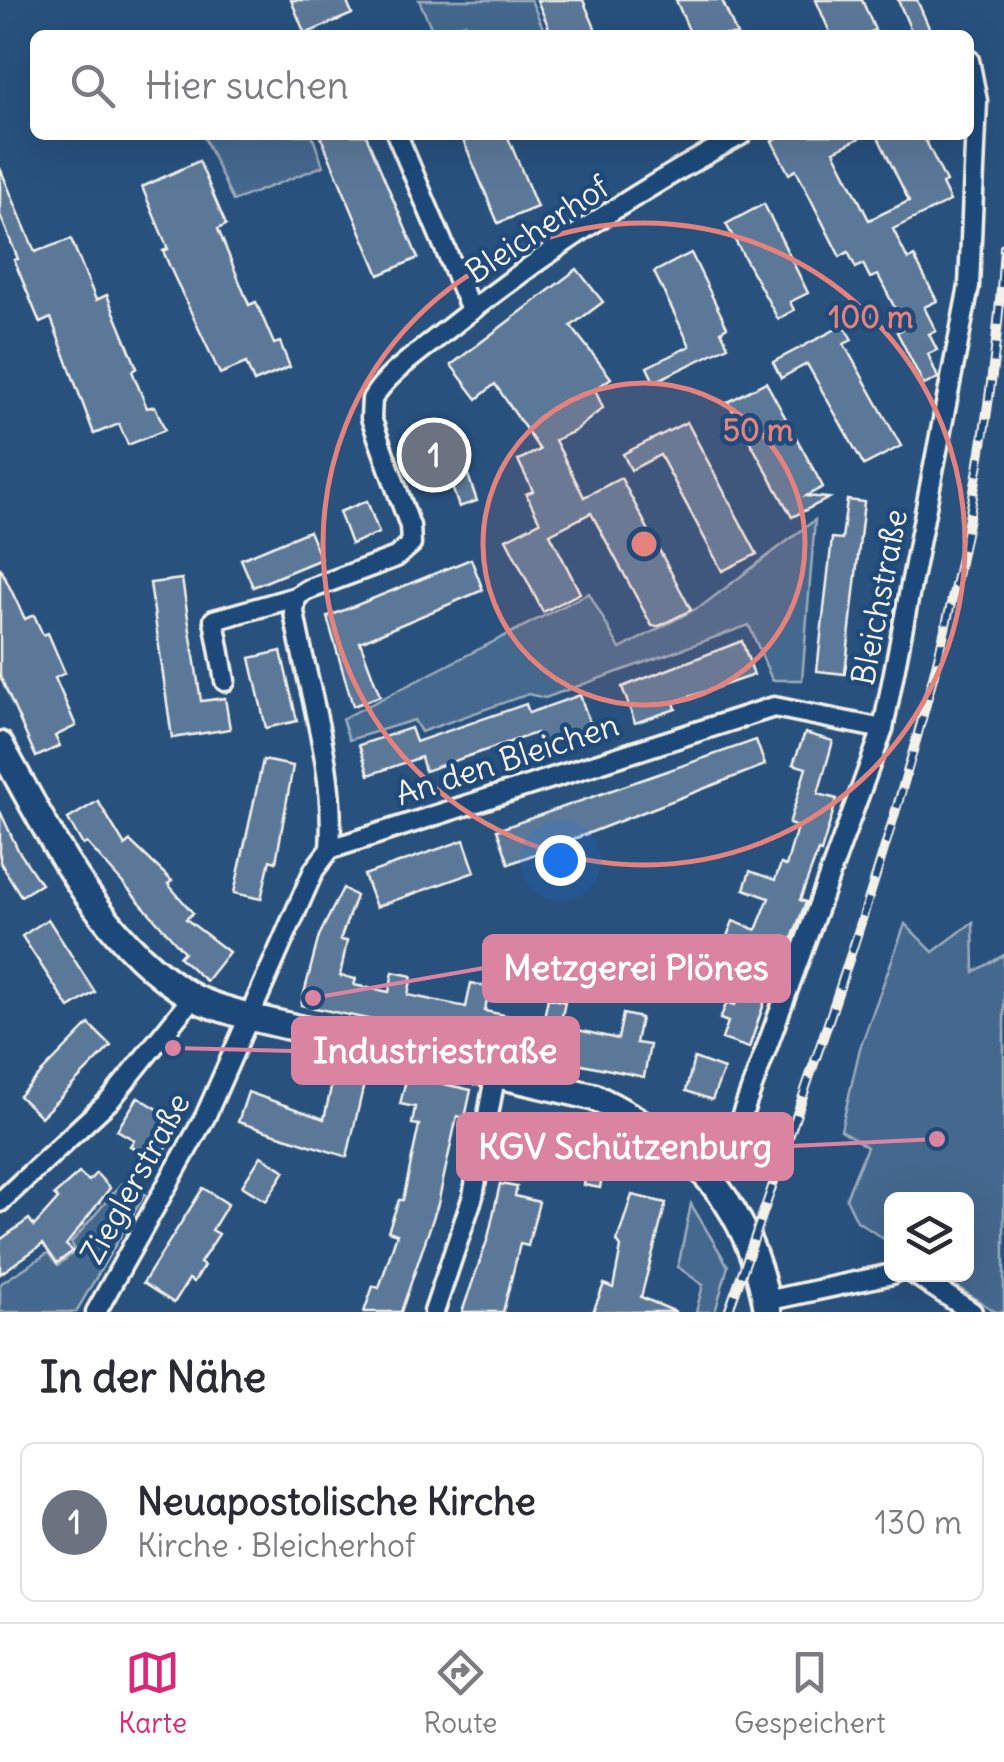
<!DOCTYPE html>
<html lang="de">
<head>
<meta charset="utf-8">
<style>
	:root { --surface:#fff; --page:#f7f7f7; --text:#2b2b33; --muted:#7c7c81; --line:#e1e1e2; --accent:#db2777 }
	body { margin:0; font-family:Delius,sans-serif; background:var(--page); color:var(--text) }
	.controls { position:absolute; right:30px; bottom:30px; display:grid; overflow:hidden; border-radius:15px; box-shadow:0 10px 40px #0002 }
	.controls button { width:90px; height:90px; display:grid; place-items:center; padding:0; border:0; border-bottom:2px solid var(--line); background:var(--surface); color:var(--text); font:50px sans-serif }
	.you { position:absolute; left:560px; top:860px; width:35px; height:35px; margin:-25px; border:8px solid #fff; border-radius:50%; background:#1a73e8; box-shadow:0 0 0 15px #1a73e833 }
	.badge { display:grid; place-items:center; width:65px; height:65px; border-radius:50%; background:var(--accent); color:#fff; font-size:32px; font-weight:700 }
	.pin { position:absolute; translate:-50% -50%; border:5px solid #fff; box-shadow:0 2px 10px #0006 }
	.list { margin:0; padding:0; list-style:none }
	h2 { display:flex; justify-content:space-between; align-items:center; height:130px; margin:0; padding:0 40px; font-size:42px }
	h2 small { font-size:32px; font-weight:400; color:var(--muted) }
	.list li { display:grid; grid-template-columns:65px 1fr auto; gap:30px; align-items:center; box-sizing:border-box; height:160px; margin:0 20px 20px; padding:0 20px; border:2px solid var(--line); border-radius:15px }
	.list b { display:block; font-size:38px; white-space:nowrap }
	.list p { margin:0; font-size:32px; white-space:nowrap; color:var(--muted) }
	.list em { font-size:32px; font-style:normal; color:var(--muted) }
	.icon { flex:none; width:55px; height:55px; fill:none; stroke:currentColor; stroke-width:2; stroke-linecap:round; stroke-linejoin:round }
	.map { position:relative; flex:none; width:1004px; height:1312px; overflow:hidden }
	.search { position:absolute; background:var(--surface); box-shadow:0 10px 40px #0002; left:30px; right:30px; top:30px; height:110px; display:flex; align-items:center; gap:25px; box-sizing:border-box; padding:0 35px; border-radius:15px; color:var(--muted); font-size:38px }
	.sheet { height:310px; background:var(--surface) }
	nav { display:flex; justify-content:space-around; align-items:center; box-sizing:border-box; height:140px; border-top:2px solid var(--line); background:var(--surface); font-size:28px; color:var(--muted) }
	nav a { display:grid; justify-items:center; gap:5px }
	nav .on { color:var(--accent) }
	.map>svg:first-child { display:block }
	.green { fill:#45688e; stroke:#9cacbb; stroke-width:2.5 }
	.building { fill:#5b7899; stroke:#f4f1e8; stroke-width:2.5 }
	.lines { fill:none; stroke-linecap:round; stroke-linejoin:round }
	.street-casing { stroke:#f4f1e8; stroke-width:25 }
	.secondary-casing { stroke:#f4f1e8; stroke-width:32 }
	.street { stroke:#1f4a7a; stroke-width:18 }
	.secondary { stroke:#1f4a7a; stroke-width:25 }
	.rail-casing { stroke:#f4f1e8; stroke-width:10 }
	.rail { stroke:#1f4a7a; stroke-width:6; stroke-dasharray:19; stroke-linecap:butt }
	.ring { fill:none; stroke:#e4827e; stroke-width:5 }
	.labels { text-anchor:middle; dominant-baseline:central; stroke-width:9; stroke-linejoin:round; paint-order:stroke }
	.street-label { font-size:32px; fill:#f4f1e8; stroke:#1f4a7a }
	.centre { fill:#e4827e; stroke:#1f4a7a; stroke-width:5 }
	.ring-label { font-size:30px; text-anchor:middle; font-weight:bold; fill:#e4827e; stroke:#1f4a7a; stroke-width:9; stroke-linejoin:round; paint-order:stroke }
	.leader { fill:none; stroke:#db84a2; stroke-width:4 }
	.callout-dot { fill:#db84a2; stroke:#1f4a7a; stroke-width:4 }
	.callout { fill:#db84a2; stroke:#db84a2; stroke-width:4 }
	.callout-label { font-size:35px; text-anchor:middle; font-weight:bold; fill:#fff }
</style>
</head>
<body>
<div class="map">
<svg width="1004" height="1312" viewBox="0 0 1004 1312">
	<rect width="100%" height="100%" fill="#28517e"/>
	<filter id="ink" filterUnits="userSpaceOnUse"><feTurbulence type="fractalNoise" baseFrequency=".01" numOctaves="2"/><feDisplacementMap in="SourceGraphic" scale="20" xChannelSelector="R" yChannelSelector="G"/><feConvolveMatrix kernelMatrix="1 2 1 2 8 2 1 2 1" color-interpolation-filters="sRGB"/></filter>
	<g filter="url(#ink)">
		<!-- green -->
		<g class="green">
			<path d="M419,0h112l15,35h-73l-8,-12 -31,11z"/>
			<path d="M203,135h109l11,31 -90,35z"/>
			<path d="M815,520l-13,160h-30l-23,-55 -204,73 -17,-4 -107,38 -7,-12 -65,20 -7,-21 247,-126 31,56 83,-44z"/>
			<path d="M973,922l1,50 30,-17v357h-8l-57,-37 27,-1v-74h-74l-1,44 -34,-23 -11,-23 21,-51 -26,-17 19,-82 45,-124 28,28z"/>
			<path d="M121,1184l24,10 -69,118h-76v-28l48,-31 10,12 18,-14 -5,-8z"/>
			<path d="M691,1204l37,62 -13,46h-19l7,-27 -25,-18z"/>
		</g>
		<!-- building -->
		<g class="building">
			<path d="M291,0h55l6,14 -47,20z"/>
			<path d="M537,0h46l15,35h-46z"/>
			<path d="M676,0h46l15,35h-46z"/>
			<path d="M816,0h46l13,30 -11,5h-33z"/>
			<path d="M898,0h19l13,30 -17,5z"/>
			<path d="M320,135h46l52,123 -39,17z"/>
			<path d="M461,135h46l30,72 -39,16z"/>
			<path d="M784,135h82l-32,16 35,69 40,-19 -32,-66h46l23,47 -4,2 8,17 -57,28 15,31 6,-4 23,45 -13,6 12,24 -7,3 8,16 -9,4 10,24 -14,7 -27,-53 8,-4 -27,-53 -8,3 -7,-14 -7,4 -8,-16 -8,5 -44,-87 -7,4 -17,-33z"/>
			<path d="M199,161l27,64 -8,4 31,76 7,-3 18,42 6,-2 10,25 -36,15 -8,-19 -26,11 -47,-100 -10,-23 5,-2 -26,-62z"/>
			<path d="M0,168l35,84 36,-13 25,61 11,-5 30,73 -5,3 15,37 8,-2 10,24 -37,15 -9,-21 -25,10 -43,-116 -11,5 -26,-63 4,-1 -18,-44z"/>
			<path d="M764,204l44,89 -18,9 4,8 -16,9 -52,-95z"/>
			<path d="M691,253l36,74 -6,4 7,15 -74,36 -7,-15 43,-21 -36,-74z"/>
			<path d="M577,269l26,33 -32,24 40,52 -16,12 8,18 -28,23 -20,9 29,57 37,-19 70,132 -32,16h-7l-61,-113 -41,21 30,59 -37,19 -37,-73 34,-17 -14,-28 7,-3 -15,-31 22,-10 -45,-66 -18,15 -26,-34z"/>
			<path d="M844,325l8,15 -8,4 57,102 -37,19 -57,-101 -26,14 -8,-16z"/>
			<path d="M766,382l57,105 -17,9 23,2 -37,19 -64,-115z"/>
			<path d="M687,422l70,132 -35,17 -62,-116 -29,15 -8,-16z"/>
			<path d="M444,434l12,32 8,-3 13,38 -18,6 -8,-23 -22,8 -16,-47z"/>
			<path d="M847,500l17,2 -19,172 -28,-3 15,-133 10,1z"/>
			<path d="M367,501l12,32 -28,11 -12,-32z"/>
			<path d="M309,531l12,28 -68,28 -12,-28z"/>
			<path d="M471,559l12,31 -123,52 20,54 -27,10 -26,-89z"/>
			<path d="M0,567l25,52 9,-4 9,20 5,-2 17,40 -10,5 21,48 -21,10 5,10 -24,11 -36,-81z"/>
			<path d="M182,579l19,122 24,-3 5,31 -58,9 -22,-155z"/>
			<path d="M742,641l12,34 -80,27 2,7 -41,14 -13,-36z"/>
			<path d="M281,651l16,70 -31,7 -16,-70z"/>
			<path d="M580,695l11,32 -51,17 -4,-11 -111,38 -4,-14 -52,18 -10,-30 52,-17 5,14 110,-38 3,9z"/>
			<path d="M805,733l28,8 -15,53 19,5 -16,53 -3,-1 -18,49 6,2 -19,50 -5,-2 -33,98 -27,-9 6,-17 -8,-3 7,-17 8,3 15,-38 -5,-2 6,-16 -25,-10 7,-18 23,9 13,-32 -25,-9 6,-18 25,9 6,-16 5,2 11,-39 -8,-3 17,-56 -13,-4z"/>
			<path d="M756,740l9,25 -256,99 -12,-34z"/>
			<path d="M263,760l30,6 -17,96 -6,-2 -9,39 -27,-6z"/>
			<path d="M98,801l27,45 5,-5 42,40 -4,3 25,29 -7,6 43,33 -23,29 -27,-24 5,-5 -97,-109 -4,2 -15,-26z"/>
			<path d="M0,811l18,39 23,34 -20,12 -21,-34z"/>
			<path d="M464,840l11,32 -99,35 -12,-32z"/>
			<path d="M343,888l13,8 -16,44 7,1 -7,35 16,3 -2,6 35,7 4,-20 19,4 -4,19 58,12 5,-24 18,4 -4,24 58,12 5,-25 17,4 -5,24 58,13 5,-25 18,4 -5,25 14,2 -6,32 -343,-72 18,-69z"/>
			<path d="M48,919l47,73 -26,16 -47,-72z"/>
			<path d="M89,1024l22,22 -70,71 -22,-21z"/>
			<path d="M694,1058l30,11 -12,31 -26,-9z"/>
			<path d="M337,1061l31,6 -21,90 -109,-35 10,-30 76,27z"/>
			<path d="M407,1076l64,14 -6,28 -8,-2 -19,88 -37,108h-37l9,-26 6,2 18,-54 -9,-3 11,-31h4l16,-75 -7,-1 3,-17 -15,-3z"/>
			<path d="M138,1097l44,27 -25,39 -27,-17 4,-6 -17,-10z"/>
			<path d="M515,1117l117,25 -6,28 -22,-4 -4,22 -16,-3 3,-17 -71,-15 2,-8 -9,-2z"/>
			<path d="M261,1156l24,15 -19,30 -24,-15z"/>
			<path d="M79,1173l10,8 7,-8 14,15 -44,57 7,6 -16,12 -14,-19 -43,30v-34l29,-21 5,7 24,-27 -4,-4z"/>
			<path d="M500,1184l17,3 -2,9 24,6 -11,44 -8,-2 -17,68h-41l26,-74z"/>
			<path d="M203,1188l25,16 -16,26 7,4 -19,29 4,3 -10,16 -5,-3 -15,24 -31,-20z"/>
			<path d="M632,1195l34,8 -25,94 35,15h-83l11,-28 9,4 8,-41 -4,-6z"/>
		</g>
		<g class="lines">
			<!-- street casing -->
			<g class="street-casing">
				<g id="street">
					<path d="M397,135l74,175"/>
					<path d="M225,681l-11,-61 82,-23"/>
					<path d="M330,849c6,-83 -22,-156 -36,-237l2,-15 11,-7 89,-33 15,-13 -1,-18 -39,-108 1,-19c16,-26 44,-44 67,-63 93,-75 197,-145 302,-201"/>
					<path d="M739,1123l144,-394 86,-443 8,-185 -8,-41"/>
					<path d="M0,1202l111,-103 82,-102"/>
					<path d="M914,1274l58,38"/>
					<path d="M766,1301l126,-27"/>
					<path d="M96,1312l109,-195 109,-247 16,-21 444,-142 109,22"/>
					<path d="M434,1312l39,-116 22,-119"/>
				</g>
			</g>
			<!-- secondary casing -->
			<g class="secondary-casing">
				<path id="secondary" d="M0,745c49,87 100,198 191,251 17,10 39,14 58,21l345,80c99,49 155,103 174,215"/>
			</g>
			<!-- street -->
			<use href="#street" class="street"/>
			<!-- secondary -->
			<use href="#secondary" class="secondary"/>
			<!-- rail casing -->
			<g class="rail-casing">
				<path id="rail" d="M728,1312c35,-95 66,-191 99,-286 86,-255 161,-508 177,-779"/>
			</g>
			<!-- rail -->
			<use href="#rail" class="rail"/>
		</g>
	</g>
	<!-- distance rings -->
	<circle cx="644" cy="544" r="161" fill="#e4827e" fill-opacity=".12"/>
	<g class="ring">
		<circle cx="644" cy="544" r="161"/>
		<circle cx="644" cy="544" r="321"/>
	</g>
	<g class="labels">
		<!-- street labels -->
		<g class="street-label">
			<text transform="translate(537 229) rotate(-34)">Bleicherhof</text>
			<text transform="translate(879 597) rotate(-79)">Bleichstraße</text>
			<text transform="translate(507 759) rotate(-18)">An den Bleichen</text>
			<text transform="translate(135 1178) rotate(-61)">Zieglerstraße</text>
		</g>
	</g>
	<circle cx="644" cy="544" r="15" class="centre"/>
	<g class="ring-label">
		<text x="871" y="328">100 m</text>
		<text x="758" y="441">50 m</text>
	</g>
	<!-- callouts -->
	<path class="leader" d="M313 998L484 968M173 1048L293 1051M937 1139L792 1146"/>
	<g class="callout-dot">
		<circle cx="313" cy="998" r="10"/>
		<circle cx="173" cy="1048" r="10"/>
		<circle cx="937" cy="1139" r="10"/>
	</g>
	<g class="callout">
		<rect x="484" y="936" width="305" height="65" rx="10"/>
		<rect x="293" y="1018" width="285" height="65" rx="10"/>
		<rect x="458" y="1114" width="334" height="65" rx="10"/>
	</g>
	<g class="callout-label">
		<text x="636" y="980">Metzgerei Plönes</text>
		<text x="435" y="1063">Industriestraße</text>
		<text x="625" y="1159">KGV Schützenburg</text>
	</g>
</svg>
<div class="controls">
<button><svg class="icon" aria-label="layers" viewBox="0 0 24 24"><path d="M12 4l9 5-9 5-9-5zM3 14l9 5 9-5"/></svg></button>
</div>
<div class="you"></div>
<div class="pin badge" style="left:434px;top:455px;background:#6b7280">1</div>
<div class="search"><svg class="icon" aria-label="search" viewBox="0 0 24 24"><circle cx="10" cy="10" r="6"/><path d="M15 15l6 6"/></svg>Hier suchen</div>
</div>
<section class="sheet">
<h2>In der Nähe<small></small></h2>
<ul class="list">
<li><span class="badge" style="background:#6b7280">1</span><div><b>Neuapostolische Kirche</b><p>Kirche · Bleicherhof</p></div><em>130 m</em></li>
</ul>
</section>
<nav>
<a class="on"><svg class="icon" aria-label="map" viewBox="0 0 24 24"><path d="M3 6l6-2 6 2 6-2v14l-6 2-6-2-6 2zM9 4v14M15 6v14"/></svg>Karte</a>
<a><svg class="icon" aria-label="directions" viewBox="0 0 24 24"><path d="M12 3l9 9-9 9-9-9zM9 14v-3h6M13 9l2 2-2 2"/></svg>Route</a>
<a><svg class="icon" aria-label="saved" viewBox="0 0 24 24"><path d="M7 4h10v16l-5-4-5 4z"/></svg>Gespeichert</a>
</nav>
</body>
</html>
